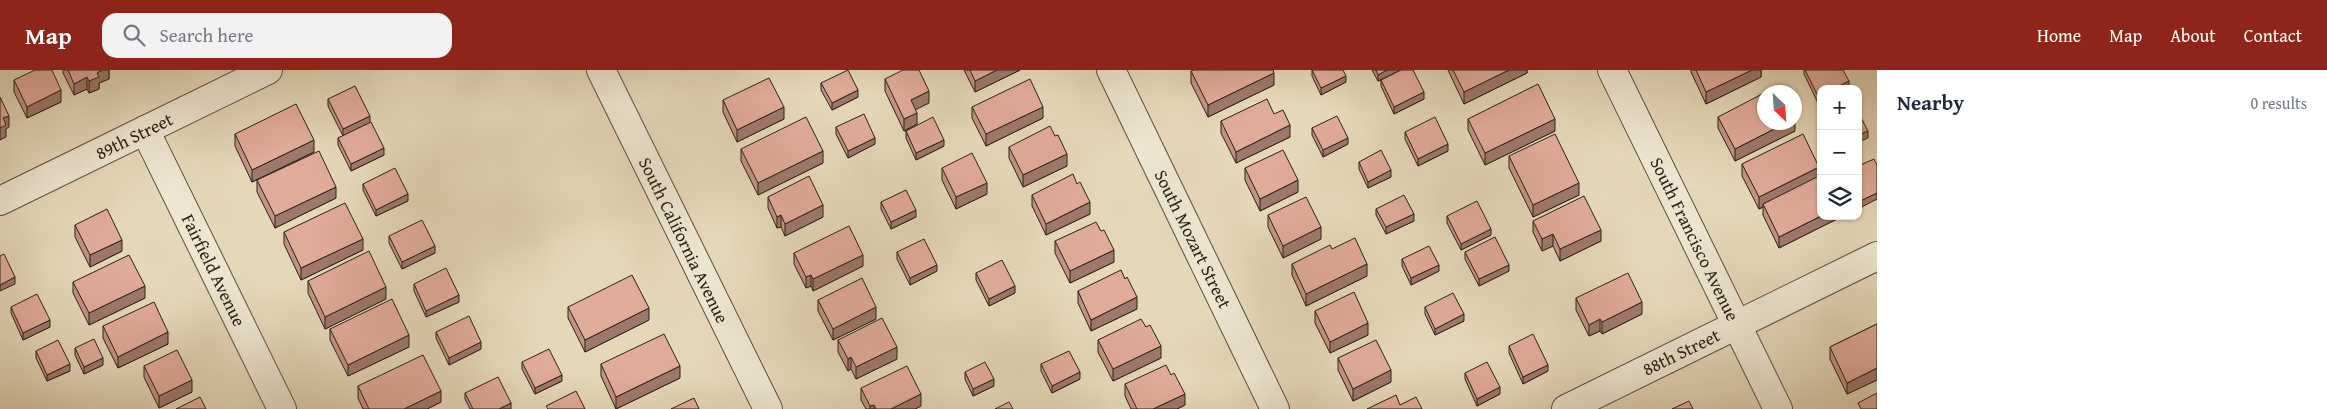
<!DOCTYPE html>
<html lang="en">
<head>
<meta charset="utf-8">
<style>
	:root { --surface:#fff; --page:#f2f2f3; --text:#1f2937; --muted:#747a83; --line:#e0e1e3; --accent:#8f2418 }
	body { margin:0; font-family:"Gentium Book Plus",serif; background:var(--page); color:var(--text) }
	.controls { position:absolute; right:15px; top:15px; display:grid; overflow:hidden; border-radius:10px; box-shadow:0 1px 4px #0004 }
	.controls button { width:45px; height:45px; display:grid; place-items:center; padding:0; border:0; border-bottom:1px solid var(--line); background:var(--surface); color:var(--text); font:25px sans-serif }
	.compass { position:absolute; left:1757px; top:15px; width:45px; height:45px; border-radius:50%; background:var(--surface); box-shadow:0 1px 4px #0004; rotate:155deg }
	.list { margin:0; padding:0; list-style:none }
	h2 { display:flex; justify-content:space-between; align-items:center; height:65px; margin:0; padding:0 20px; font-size:21px }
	h2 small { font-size:16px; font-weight:400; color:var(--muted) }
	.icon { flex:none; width:28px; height:28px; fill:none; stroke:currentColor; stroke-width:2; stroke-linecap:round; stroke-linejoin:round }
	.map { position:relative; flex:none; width:1877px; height:339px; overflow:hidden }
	header { display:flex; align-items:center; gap:30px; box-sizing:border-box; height:70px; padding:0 25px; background:var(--accent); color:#fff }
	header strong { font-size:24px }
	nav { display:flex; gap:28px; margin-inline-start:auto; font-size:18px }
	.search { width:350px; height:45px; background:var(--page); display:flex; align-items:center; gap:12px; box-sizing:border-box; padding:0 18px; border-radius:15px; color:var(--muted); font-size:19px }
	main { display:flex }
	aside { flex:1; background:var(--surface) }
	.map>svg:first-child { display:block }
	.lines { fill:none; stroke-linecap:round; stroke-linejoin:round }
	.street-casing { stroke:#595040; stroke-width:30 }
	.street { stroke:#eee6d2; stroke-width:28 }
	.wall { fill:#c29384; stroke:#2a2218 }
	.shaded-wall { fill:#9e786c; stroke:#2a2218 }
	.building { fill:#e1ab9a; stroke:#2a2218 }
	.labels { text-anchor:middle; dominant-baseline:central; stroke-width:4; stroke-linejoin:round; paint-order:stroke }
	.street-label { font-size:18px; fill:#2a2218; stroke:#eee6d2 }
</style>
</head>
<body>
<header>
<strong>Map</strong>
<div class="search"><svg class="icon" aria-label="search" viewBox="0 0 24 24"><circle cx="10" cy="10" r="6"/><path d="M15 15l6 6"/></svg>Search here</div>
<nav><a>Home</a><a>Map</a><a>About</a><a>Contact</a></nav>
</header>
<main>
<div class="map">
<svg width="1877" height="339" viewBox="0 0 1877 339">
	<rect width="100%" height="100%" fill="#e5d8b9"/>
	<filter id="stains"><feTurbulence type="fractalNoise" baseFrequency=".004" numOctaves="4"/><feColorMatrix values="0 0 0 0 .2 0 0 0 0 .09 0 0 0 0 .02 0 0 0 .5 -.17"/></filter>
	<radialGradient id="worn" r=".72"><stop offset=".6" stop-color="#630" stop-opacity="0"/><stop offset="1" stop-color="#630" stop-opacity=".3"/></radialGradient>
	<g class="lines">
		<!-- street casing -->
		<g class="street-casing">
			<g id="street">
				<path d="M601,0l167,339"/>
				<path d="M1111,0l164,339"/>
				<path d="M1612,0l166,339"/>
				<path d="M145,60l137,279"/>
				<path d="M0,131l268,-131"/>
				<path d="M1566,339l311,-153"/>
			</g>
		</g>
		<!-- street -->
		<use href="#street" class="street"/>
	</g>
	<!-- wall -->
	<g class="wall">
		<path d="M63,0h46v9l-10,4v6l-10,4 -2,-4 -13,6 -11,-22z"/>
		<path d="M964,0h56l-45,22z"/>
		<path d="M1312,0l34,12 -25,13 -9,-19z"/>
		<path d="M1372,0h41l11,29 -30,15 -13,-28v-6l-3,1z"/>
		<path d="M1448,0h79v3l-63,31z"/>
		<path d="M1691,0h70v7l-55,27 -15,-32z"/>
		<path d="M1804,0h39l6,18 -3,1h-25l-3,14 -14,-29z"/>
		<path d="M1191,1l83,14 -66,32 -17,-34z"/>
		<path d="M885,9l44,24 -14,6 2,15 -13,7 -19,-40z"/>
		<path d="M14,10l47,22 -34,16 -13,-26z"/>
		<path d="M821,13l37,14 -26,13 -11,-20z"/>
		<path d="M328,29l42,24 14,32 -33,16 -13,-26v-7l5,-2 -15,-30z"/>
		<path d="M723,30l61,19 -47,23 -14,-30z"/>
		<path d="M972,37l71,11 -57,28 -14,-28z"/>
		<path d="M1274,44l16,23 -54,26 -15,-30v-12z"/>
		<path d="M1718,47l77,14 -60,30 -17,-33z"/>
		<path d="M1468,49l87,12 -70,34 -17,-35z"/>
		<path d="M836,57l39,17 -27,14 -12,-24z"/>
		<path d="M1312,58l36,16 -25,13 -11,-22z"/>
		<path d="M906,61l38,15 -28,14 -10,-22z"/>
		<path d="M1405,62l43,19 -30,15 -13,-27z"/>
		<path d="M235,64l79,18 -62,30 -17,-36z"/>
		<path d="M1009,77l58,19 -44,21 -14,-29z"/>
		<path d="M741,79l82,14 -65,32 -17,-34z"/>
		<path d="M1509,86l70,39 -46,22 -24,-49z"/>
		<path d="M1359,92l32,15 -23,11 -9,-19z"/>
		<path d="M1742,94l77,12 20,40v2l-60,30 -16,-33v-8l-4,2 -17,-33z"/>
		<path d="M942,98l45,26 -31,15 -14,-29z"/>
		<path d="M1245,98l53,24 -38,19 -15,-31z"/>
		<path d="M257,110l79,18 -61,30 -18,-36z"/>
		<path d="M363,114l45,17 -32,15 -13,-26z"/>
		<path d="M1032,125l58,19 -44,21 -14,-29z"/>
		<path d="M768,127l55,20 -38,19 -4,-9 -4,1 -9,-20z"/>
		<path d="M881,132l35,15 -25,12 -10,-20z"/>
		<path d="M1376,139l38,12 -28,13 -10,-19z"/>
		<path d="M1268,145l53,24 -38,19 -15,-31z"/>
		<path d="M1447,146l44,19 -30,15 -14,-27z"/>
		<path d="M1533,151l68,20 -41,20 -7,-15 -11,5 -9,-19z"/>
		<path d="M75,155l47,26 -32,16 -15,-30z"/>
		<path d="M284,162l79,18 -62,30 -17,-36z"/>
		<path d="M389,166l46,17 -33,16 -13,-26z"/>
		<path d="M1055,171l59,21 -44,21 -15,-30z"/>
		<path d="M1332,179l35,27 -61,30 -14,-31v-11z"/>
		<path d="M897,182l40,19 -27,14 -13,-26z"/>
		<path d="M1465,182l44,19 -30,15 -14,-27z"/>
		<path d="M794,183l69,13 -50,25 -2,-5 -5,2 -12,-24z"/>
		<path d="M1402,189l37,12 -28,14 -9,-19z"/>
		<path d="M976,203l39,20 -26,13 -13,-26z"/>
		<path d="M308,211l78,18 -61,30 -17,-36z"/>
		<path d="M73,212l72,16 -56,27 -16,-32z"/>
		<path d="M414,214l45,18 -33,15 -12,-26z"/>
		<path d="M1078,221l59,18 -46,22 -13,-28z"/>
		<path d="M1576,228l66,16 -40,20 -2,-3 -11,5 -13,-26z"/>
		<path d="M818,230l58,19 -43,21 -15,-29z"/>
		<path d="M11,237l39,20 -27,13 -12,-27z"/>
		<path d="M568,237l81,13 -64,32 -17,-34z"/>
		<path d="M1425,237l39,14 -29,14 -10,-21z"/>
		<path d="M1315,241l53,24 -38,18 -15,-30z"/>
		<path d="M1877,254v56l-30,14 -17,-35v-12z"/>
		<path d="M103,256l65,18 -50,24 -15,-30z"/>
		<path d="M1146,257l15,31 -48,23 -15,-29v-12z"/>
		<path d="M330,259l79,18 -61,29 -18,-36z"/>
		<path d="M436,262l45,17 -32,16 -13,-27z"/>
		<path d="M838,270l59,19 -41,20 -5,-10 -3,2 -10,-19z"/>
		<path d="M1509,276l39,25 -25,13 -14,-31z"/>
		<path d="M75,278l28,17 -19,9 -9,-19z"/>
		<path d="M36,281l34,20 -23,10 -11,-23z"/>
		<path d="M1338,288l53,24 -38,19 -15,-31z"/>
		<path d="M522,292l40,19 -27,13 -13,-25z"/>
		<path d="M601,294l79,14 -64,31 -15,-33z"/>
		<path d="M1041,294l39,15 -28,14 -11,-22z"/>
		<path d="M144,296l48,26 -33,16 -15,-31z"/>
		<path d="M965,302l29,14 -21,10 -8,-17z"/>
		<path d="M1465,303l35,21 -23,12 -12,-27z"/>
		<path d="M1171,305l14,30 -8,4h-46l-6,-13v-12z"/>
		<path d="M358,316l83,16 -14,7h-64l-5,-11z"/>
		<path d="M861,318l60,18 -6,3h-49l-5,-9z"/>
		<path d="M465,323l46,16h-41l-5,-10z"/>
	</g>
	<!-- shaded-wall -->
	<g class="shaded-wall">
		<path d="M102,0h7v9l-10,4v6l-10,4v-12l8,-8z"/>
		<path d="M997,0h23l-45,22v-11z"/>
		<path d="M1387,0h14l-23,11v-6z"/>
		<path d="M1509,0h18v3l-63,31v-12z"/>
		<path d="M1752,0h9v7l-55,27v-12z"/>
		<path d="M1274,3v12l-66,32v-12z"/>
		<path d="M1346,6v6l-25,13v-7z"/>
		<path d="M87,7v12l-13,6v-11z"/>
		<path d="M1849,11v7l-3,1h-13z"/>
		<path d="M61,20v12l-34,16v-11z"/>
		<path d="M858,20v7l-26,13v-7z"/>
		<path d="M929,21v12l-18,9v-12z"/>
		<path d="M1424,22v7l-30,15v-7z"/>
		<path d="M1821,24v7l-3,2v-7z"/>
		<path d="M784,37v12l-47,23v-12z"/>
		<path d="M1043,37v11l-57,28v-12z"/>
		<path d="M917,43v11l-13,7v-12z"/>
		<path d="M9,46v11l-3,2v8l-6,3v-12l3,-10z"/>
		<path d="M370,46v7l-27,13v-7z"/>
		<path d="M1555,49v12l-70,34v-12z"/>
		<path d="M1795,49v12l-60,30v-12l53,-27h6z"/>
		<path d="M1290,55v12l-54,26v-11z"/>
		<path d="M1868,61v7l-10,4v-7z"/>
		<path d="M875,68v6l-27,14v-7z"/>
		<path d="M1348,68v6l-25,13v-7z"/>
		<path d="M314,70v12l-62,30v-12z"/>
		<path d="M944,70v6l-28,14v-7z"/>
		<path d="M1448,74v7l-30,15v-7z"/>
		<path d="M384,78v7l-33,16v-7z"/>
		<path d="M823,81v12l-65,32v-12z"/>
		<path d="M1067,84v12l-44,21v-12z"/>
		<path d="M1819,97v11l-56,26v3l-4,2v-12z"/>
		<path d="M1391,100v7l-23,11v-6z"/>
		<path d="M1298,110v12l-38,19v-12z"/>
		<path d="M987,113v11l-31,15v-12z"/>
		<path d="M1579,113v12l-46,22v-12z"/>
		<path d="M336,117v11l-61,30v-12z"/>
		<path d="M1877,123v6l-19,10v-7z"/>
		<path d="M408,124v7l-32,15v-6z"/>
		<path d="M1090,132v12l-44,21v-11z"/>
		<path d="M823,135v12l-38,19v-12z"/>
		<path d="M916,140v7l-25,12v-7z"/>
		<path d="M1414,144v7l-28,13v-7z"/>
		<path d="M781,145v12l-4,1v-11z"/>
		<path d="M1821,146h18v2l-60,30v-11z"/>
		<path d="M1321,157v12l-38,19v-12z"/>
		<path d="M1491,159v6l-30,15v-6z"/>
		<path d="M1601,160v11l-41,20v-12z"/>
		<path d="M1553,164v12l-11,5v-12z"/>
		<path d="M363,169v11l-62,30v-12z"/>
		<path d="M122,170v11l-32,16v-12z"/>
		<path d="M435,176v7l-33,16v-7z"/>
		<path d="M1114,180v12l-44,21v-12z"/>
		<path d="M863,185v11l-50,25v-12z"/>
		<path d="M1367,194v12l-61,30v-12z"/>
		<path d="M937,195v6l-27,14v-7z"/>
		<path d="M1439,195v6l-28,14v-7z"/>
		<path d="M1509,195v6l-30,15v-7z"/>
		<path d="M811,205v11l-5,2v-11z"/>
		<path d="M15,207v7l-15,7v-6z"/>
		<path d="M145,216v12l-56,27v-12z"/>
		<path d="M1015,216v7l-26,13v-7z"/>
		<path d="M386,217v12l-61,30v-12z"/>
		<path d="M459,225v7l-33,15v-6z"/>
		<path d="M1137,227v12l-46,22v-11z"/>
		<path d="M1642,232v12l-40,20v-12z"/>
		<path d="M876,237v12l-43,21v-11z"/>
		<path d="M649,238v12l-64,32v-12z"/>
		<path d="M1464,244v7l-29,14v-6z"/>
		<path d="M1600,249v12l-11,5v-11z"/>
		<path d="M50,250v7l-27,13v-7z"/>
		<path d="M1368,253v12l-38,18v-11z"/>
		<path d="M168,262v12l-50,24v-11z"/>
		<path d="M409,265v12l-61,29v-11z"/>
		<path d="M481,272v7l-32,16v-7z"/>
		<path d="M1161,276v12l-48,23v-12z"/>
		<path d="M897,277v12l-41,20v-12z"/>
		<path d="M851,287v12l-3,2v-12z"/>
		<path d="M103,288v7l-19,9v-7z"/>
		<path d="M70,294v7l-23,10v-6z"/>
		<path d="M1548,295v6l-25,13v-7z"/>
		<path d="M680,296v12l-64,31v-12z"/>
		<path d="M1877,298v12l-30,14v-11z"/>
		<path d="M1391,300v12l-38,19v-12z"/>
		<path d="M1080,302v7l-28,14v-7z"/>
		<path d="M562,305v6l-27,13v-6z"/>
		<path d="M994,309v7l-21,10v-7z"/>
		<path d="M192,310v12l-33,16v-12z"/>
		<path d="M1500,317v7l-23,12v-7z"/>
		<path d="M441,321v11l-14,7h-23z"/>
		<path d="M921,324v12l-6,3h-24z"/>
		<path d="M1185,324v11l-8,4h-24z"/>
		<path d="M511,333v6h-12z"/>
		<path d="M874,335v4h-4v-3z"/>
	</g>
	<!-- building -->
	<g class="building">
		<path d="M35,0h17l9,20 -34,17 -13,-27z"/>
		<path d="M68,0h34l-5,3 2,4 -10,4 -2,-4 -13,7z"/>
		<path d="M848,0l10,20 -26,13 -11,-20z"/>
		<path d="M903,0h16l10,21 -18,9 6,13 -13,6 -19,-40z"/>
		<path d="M970,0h27l-22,11z"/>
		<path d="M1194,0h79l1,3 -66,32 -17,-34z"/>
		<path d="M1312,0h31l3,6 -25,12z"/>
		<path d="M1376,0h11l-9,5z"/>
		<path d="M1401,0h12l11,22 -30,15 -13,-27z"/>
		<path d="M1453,0h56l-45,22z"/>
		<path d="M1696,0h56l-46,22z"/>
		<path d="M1805,0h38l6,11 -16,8h-12v5l-3,2z"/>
		<path d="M769,8l15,29 -47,23 -14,-30z"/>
		<path d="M1030,9l13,28 -57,27 -14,-27z"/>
		<path d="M1538,14l17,35 -70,34 -17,-34z"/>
		<path d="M355,16l15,30 -27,13 -15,-30z"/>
		<path d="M1779,16l3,6h-16z"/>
		<path d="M1764,23v29h24l-53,27 -17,-32z"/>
		<path d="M0,27l9,19 -6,2 3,7 -6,3z"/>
		<path d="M1267,29l7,15 9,-4 7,15 -54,27 -15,-31z"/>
		<path d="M296,34l18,36 -62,30 -17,-36z"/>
		<path d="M1858,42l10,19 -10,4z"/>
		<path d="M864,44l11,24 -27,13 -12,-24z"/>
		<path d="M1337,46l11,22 -25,12 -11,-22z"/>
		<path d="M806,47l17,34 -65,32 -17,-34z"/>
		<path d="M933,47l11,23 -28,13 -10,-22z"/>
		<path d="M1435,47l13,27 -30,15 -13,-27z"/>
		<path d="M371,52l13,26 -33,16 -13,-26z"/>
		<path d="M1050,56l5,10 3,-1 9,19 -44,21 -14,-28z"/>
		<path d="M1555,64l24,49 -46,22 -24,-49z"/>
		<path d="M1803,64l16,33 -60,30 -17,-33z"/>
		<path d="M1283,80l15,30 -38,19 -15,-31z"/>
		<path d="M1381,80l10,20 -23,12 -9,-20z"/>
		<path d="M319,81l17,36 -61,29 -18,-36z"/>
		<path d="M972,83l15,30 -31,14 -14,-29z"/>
		<path d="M1874,89l3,6v28l-19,9v-36z"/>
		<path d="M395,98l13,26 -32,16 -13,-26z"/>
		<path d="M1073,104l4,10 3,-2 10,20 -44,22 -14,-29z"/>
		<path d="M1821,105v41l-42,21 -16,-33z"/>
		<path d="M809,106l14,29 -38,19 -4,-9 -4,2 -9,-20z"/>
		<path d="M906,120l10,20 -25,12 -10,-20z"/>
		<path d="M1404,125l10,19 -28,13 -10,-18z"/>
		<path d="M1584,126l17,34 -41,19 -7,-15 -11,5 -9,-18z"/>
		<path d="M1306,127l15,30 -38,19 -15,-31z"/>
		<path d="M1477,131l14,28 -30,15 -14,-28z"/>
		<path d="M345,133l18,36 -62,29 -17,-36z"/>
		<path d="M107,139l15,31 -32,15 -15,-30z"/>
		<path d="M422,150l13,26 -33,16 -13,-26z"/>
		<path d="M1096,152l5,9 3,-1 10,20 -44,21 -15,-30z"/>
		<path d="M849,156l14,29 -50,24 -2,-4 -5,2 -12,-24z"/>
		<path d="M1495,167l14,28 -30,14 -14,-27z"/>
		<path d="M1355,168l12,26 -61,30 -14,-30 38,-19 2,4z"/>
		<path d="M924,169l13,26 -27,13 -13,-26z"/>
		<path d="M1429,176l10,19 -28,13 -9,-19z"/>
		<path d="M369,181l17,36 -61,30 -17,-36z"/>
		<path d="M4,184l11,23 -15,8v-29z"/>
		<path d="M129,185l16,31 -56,27 -16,-31z"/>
		<path d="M1002,190l13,26 -26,13 -13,-26z"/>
		<path d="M446,198l13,27 -33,16 -12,-27z"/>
		<path d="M1121,200l4,9 2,-2 10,20 -46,23 -13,-29z"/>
		<path d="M1628,203l14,29 -40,20 -2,-3 -11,6 -13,-27z"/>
		<path d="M632,205l17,33 -64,32 -17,-33z"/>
		<path d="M862,208l14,29 -43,22 -15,-29z"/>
		<path d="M1354,222l14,31 -38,19 -15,-31z"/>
		<path d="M1453,223l11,21 -29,15 -10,-22z"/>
		<path d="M37,224l13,26 -27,13 -12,-26z"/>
		<path d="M392,229l17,36 -61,30 -18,-36z"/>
		<path d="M154,232l14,30 -50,25 -15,-31z"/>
		<path d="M469,246l12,26 -32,16 -13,-26z"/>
		<path d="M882,248l15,29 -41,20 -5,-10 -3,2 -10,-19z"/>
		<path d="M1141,249l5,8 4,-2 11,21 -48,23 -15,-29z"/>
		<path d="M1877,254v44l-30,15 -17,-36z"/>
		<path d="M664,264l16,32 -64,31 -15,-33z"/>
		<path d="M1533,264l15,31 -25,12 -14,-31z"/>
		<path d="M94,269l9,19 -19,9 -9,-19z"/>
		<path d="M58,270l12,24 -23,11 -11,-24z"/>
		<path d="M1376,270l15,30 -38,19 -15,-31z"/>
		<path d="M549,279l13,26 -27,13 -13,-26z"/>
		<path d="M177,280l15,30 -33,16 -15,-30z"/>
		<path d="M1069,281l11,21 -28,14 -11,-22z"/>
		<path d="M423,285l18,36 -37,18h-35l-11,-23z"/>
		<path d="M985,292l9,17 -21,10 -8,-17z"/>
		<path d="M1487,292l13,25 -23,12 -12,-26z"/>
		<path d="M1166,295l5,10 3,-2 11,21 -32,15h-16l-12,-25z"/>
		<path d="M907,296l14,28 -30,15h-15l-2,-4 -4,1 -9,-18z"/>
		<path d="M498,307l13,26 -12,6h-26l-8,-16z"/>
		<path d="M576,321l9,18h-37l-2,-3z"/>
		<path d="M1877,323v16h-16l-3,-6z"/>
		<path d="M1396,325l4,10 16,-8 6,12h-55z"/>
		<path d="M200,327l6,12h-30z"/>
		<path d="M694,328l5,11h-28z"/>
		<path d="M1689,331l4,8h-21z"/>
		<path d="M1009,332l4,7h-18z"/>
	</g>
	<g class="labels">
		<!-- street labels -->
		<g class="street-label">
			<text transform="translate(134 66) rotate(-26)">89th Street</text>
			<text transform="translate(1193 169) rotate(64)">South Mozart Street</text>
			<text transform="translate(1695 169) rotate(64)">South Francisco Avenue</text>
			<text transform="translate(684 170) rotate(64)">South California Avenue</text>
			<text transform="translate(214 200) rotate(64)">Fairfield Avenue</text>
			<text transform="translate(1681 282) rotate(-26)">88th Street</text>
		</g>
	</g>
	<rect width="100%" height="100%" filter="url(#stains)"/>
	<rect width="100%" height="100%" fill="url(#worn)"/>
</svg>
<div class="controls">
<button>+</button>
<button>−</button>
<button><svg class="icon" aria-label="layers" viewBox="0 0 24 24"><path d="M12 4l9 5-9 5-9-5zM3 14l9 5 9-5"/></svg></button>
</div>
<svg class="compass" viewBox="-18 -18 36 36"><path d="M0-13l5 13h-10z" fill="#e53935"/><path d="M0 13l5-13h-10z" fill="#747a83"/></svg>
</div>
<aside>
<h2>Nearby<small>0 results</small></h2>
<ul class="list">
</ul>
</aside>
</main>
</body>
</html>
